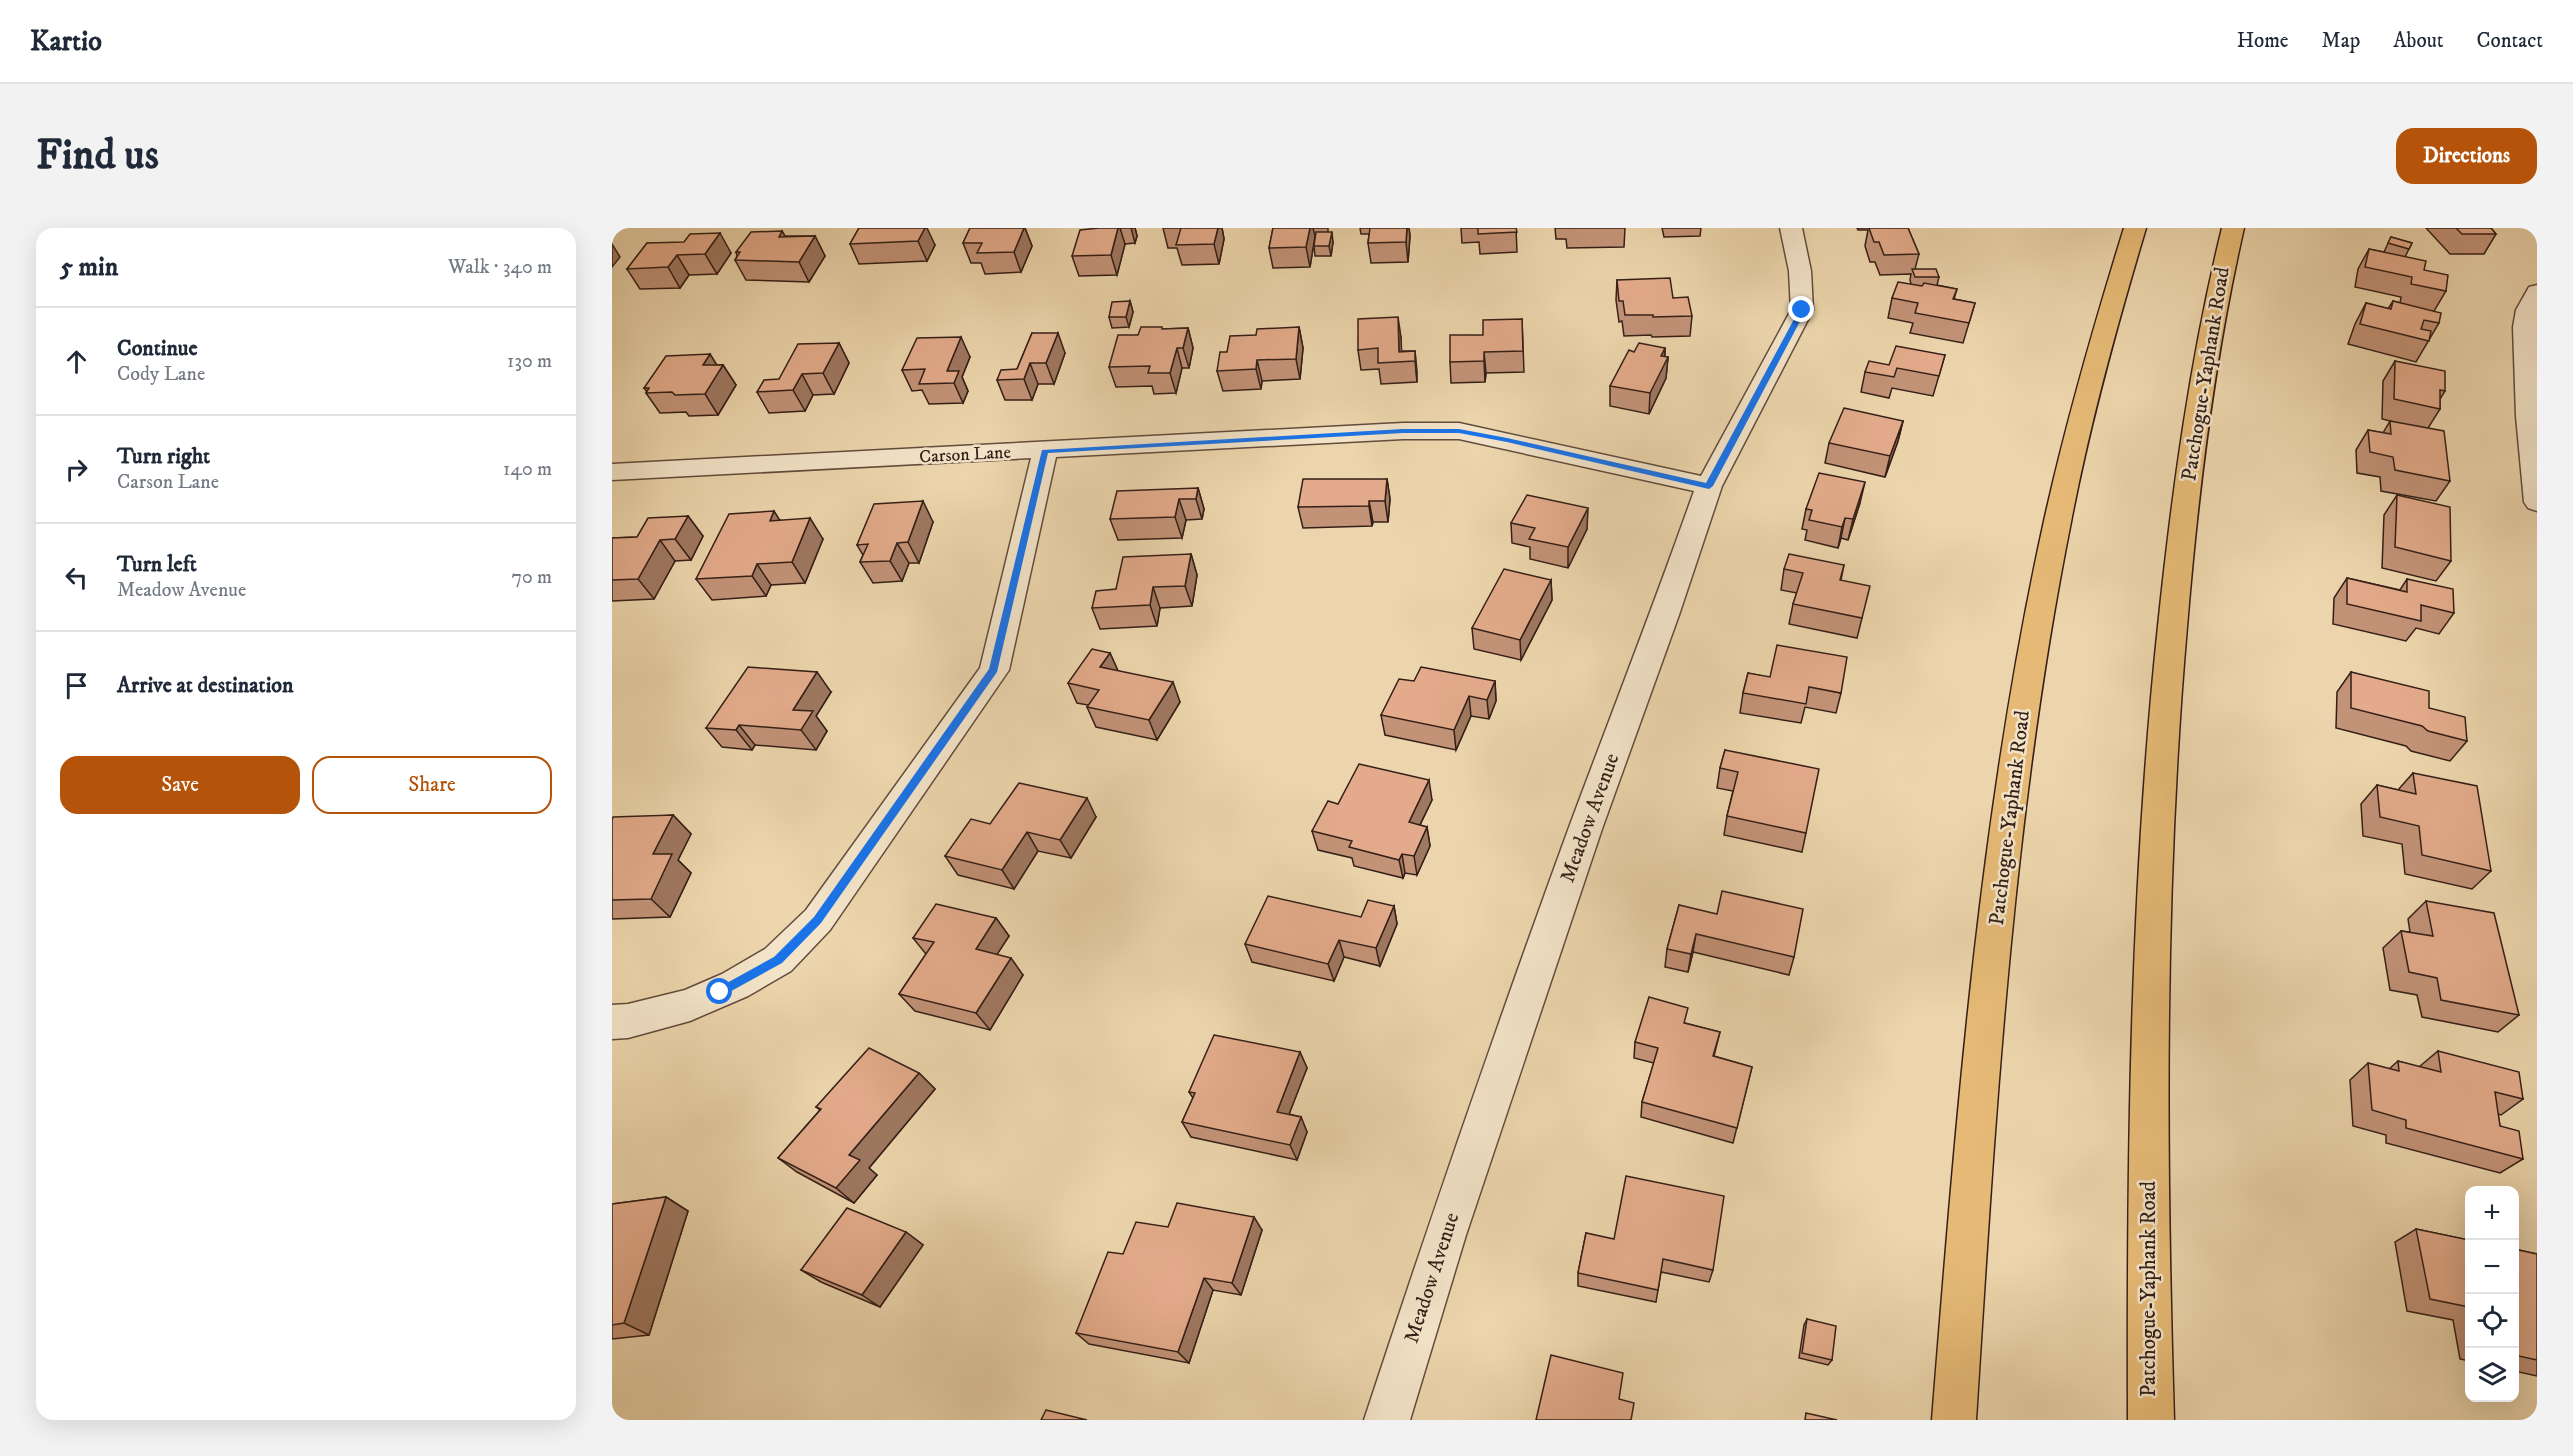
<!DOCTYPE html>
<html lang="en">
<head>
<meta charset="utf-8">
<style>
	:root { --surface:#fff; --page:#f2f2f3; --text:#1f2937; --muted:#747a83; --line:#e0e1e3; --accent:#b45309 }
	body { margin:0; font-family:"IM FELL DW Pica",serif; background:var(--page); color:var(--text) }
	.controls { position:absolute; right:18px; bottom:18px; display:grid; overflow:hidden; border-radius:12px; box-shadow:0 6px 24px #0002 }
	.controls button { width:54px; height:54px; display:grid; place-items:center; padding:0; border:0; border-bottom:2px solid var(--line); background:var(--surface); color:var(--text); font:30px sans-serif }
	.stop { position:absolute; width:18px; height:18px; margin:-14px; border:4px solid #1a73e8; border-radius:50%; background:#fff }
	.stop.end { background:#1a73e8; border-color:#fff; box-shadow:0 2px 6px #0008 }
	.list { margin:0; padding:0; list-style:none }
	h2 { display:flex; justify-content:space-between; align-items:center; height:78px; margin:0; padding:0 24px; font-size:26px }
	h2 small { font-size:20px; font-weight:400; color:var(--muted) }
	.list li { display:grid; grid-template-columns:39px 1fr auto; gap:18px; align-items:center; box-sizing:border-box; height:108px; padding:0 24px; border-top:2px solid var(--line) }
	.list b { display:block; font-size:22px; white-space:nowrap }
	.list p { margin:0; font-size:20px; white-space:nowrap; color:var(--muted) }
	.list em { font-size:20px; font-style:normal; color:var(--muted) }
	.actions { display:flex; gap:12px; padding:18px 24px }
	.actions a { flex:1; padding:14px 0; border:2px solid var(--accent); border-radius:18px; text-align:center; font-size:21px; color:var(--accent) }
	.actions .main { background:var(--accent); color:#fff }
	.icon { flex:none; width:33px; height:33px; fill:none; stroke:currentColor; stroke-width:2; stroke-linecap:round; stroke-linejoin:round }
	.map { position:relative; flex:none; width:1925px; height:1192px; overflow:hidden; border-radius:18px }
	header { display:flex; align-items:center; gap:36px; box-sizing:border-box; height:84px; padding:0 30px; background:var(--surface); border-bottom:2px solid var(--line) }
	header strong { font-size:28px }
	nav { display:flex; gap:33px; margin-inline-start:auto; font-size:21px }
	.intro { display:flex; align-items:center; justify-content:space-between; box-sizing:border-box; height:144px; padding:0 36px }
	h1 { margin:0; font-size:42px }
	.button { padding:15px 27px; border-radius:18px; background:var(--accent); color:#fff; font-size:21px; font-weight:700 }
	main { display:flex; gap:36px; padding:0 36px }
	aside { flex:1; background:var(--surface); border-radius:18px; box-shadow:0 6px 24px #0002 }
	.map>svg:first-child { display:block }
	.lines { fill:none; stroke-linecap:round; stroke-linejoin:round }
	.minor-casing { stroke:#624c3c; stroke-width:3 }
	.major-casing { stroke:#341f17; stroke-width:3 }
	.minor { fill:#f3e4c9; fill-rule:evenodd }
	.major { fill:#e6ba76; fill-rule:evenodd }
	.wall { fill:#c39378; stroke:#341f17; stroke-width:1.5 }
	.shaded-wall { fill:#9f7861; stroke:#341f17; stroke-width:1.5 }
	.building { fill:#e3ab8b; stroke:#341f17; stroke-width:1.5 }
	.route { fill:#1a73e8 }
	.labels { text-anchor:middle; dominant-baseline:central; stroke-width:5; stroke-linejoin:round; paint-order:stroke }
	.far-street-label { font-size:18px; fill:#341f17; stroke:#f3e4c9 }
	.street-label { font-size:21px; fill:#341f17; stroke:#f3e4c9 }
</style>
</head>
<body>
<header>
<strong>Kartio</strong>
<nav><a>Home</a><a>Map</a><a>About</a><a>Contact</a></nav>
</header>
<div class="intro"><h1>Find us</h1><a class="button">Directions</a></div>
<main>
<aside>
<h2>5 min<small>Walk · 340 m</small></h2>
<ul class="list">
<li><svg class="icon" aria-label="ahead" viewBox="0 0 24 24"><path d="M12 20V5M6 11l6-6 6 6"/></svg><div><b>Continue</b><p>Cody Lane</p></div><em>130 m</em></li>
<li><svg class="icon" aria-label="right" viewBox="0 0 24 24"><path d="M7 20v-9h11M14 6l5 5-5 5"/></svg><div><b>Turn right</b><p>Carson Lane</p></div><em>140 m</em></li>
<li><svg class="icon" aria-label="left" viewBox="0 0 24 24"><path d="M17 20v-9H6M10 6l-5 5 5 5"/></svg><div><b>Turn left</b><p>Meadow Avenue</p></div><em>70 m</em></li>
<li><svg class="icon" aria-label="arrive" viewBox="0 0 24 24"><path d="M6 21V4h12l-3 4 3 4H6"/></svg><div><b>Arrive at destination</b></div></li>
</ul>
<div class="actions"><a class="main">Save</a><a>Share</a></div>
</aside>
<div class="map">
<svg width="1925" height="1192" viewBox="0 0 1925 1192">
	<rect width="100%" height="100%" fill="#ecd5ac"/>
	<filter id="stains"><feTurbulence type="fractalNoise" baseFrequency=".00333" numOctaves="4"/><feColorMatrix values="0 0 0 0 .2 0 0 0 0 .09 0 0 0 0 .02 0 0 0 .5 -.17"/></filter>
	<radialGradient id="worn" r=".72"><stop offset=".6" stop-color="#630" stop-opacity="0"/><stop offset="1" stop-color="#630" stop-opacity=".3"/></radialGradient>
	<g class="lines">
		<!-- minor casing -->
		<g class="minor-casing">
			<g id="minor">
				<path d="M1168,0h22l9,43 2,39 -91,176 -43,129 -77,214 -136,406 -56,185h-46c65,-198 133,-395 204,-590 42,-113 86,-225 126,-339l-235,-52h-56l-347,18 -47,213 -179,260 -39,41 -43,25 -58,25 -62,17 -16,1v-34l16,-1 57,-14 37,-16 43,-25 41,-39 174,-242 51,-210 -419,22v-16l791,-41h56l242,53 90,-166 -2,-39z"/>
				<path d="M1925,57v226l-9,-3 -4,-6 -8,-86 -3,-89 3,-17 13,-23z"/>
			</g>
		</g>
		<!-- major casing -->
		<g class="major-casing">
			<g id="major">
				<path d="M1512,0h22c-29,97 -56,194 -75,294 -59,295 -76,598 -95,898h-44c24,-300 47,-604 112,-899 22,-99 50,-196 80,-293z"/>
				<path d="M1610,0h22c-30,131 -46,264 -57,399 -23,264 -21,528 -13,793h-46c-1,-265 2,-530 30,-794 14,-134 32,-267 64,-398z"/>
			</g>
		</g>
		<!-- minor -->
		<use href="#minor" class="minor"/>
		<!-- major -->
		<use href="#major" class="major"/>
	</g>
	<!-- wall -->
	<g class="wall">
		<path d="M247,0l76,17 -8,16 -68,3 -9,-20z"/>
		<path d="M358,0h55l7,18 -11,26 -36,2 -4,-11h-10l-8,-20z"/>
		<path d="M487,0h36l2,8 -2,7 -10,1 -8,31 -38,1 -7,-20z"/>
		<path d="M551,0h59l2,11 -5,25 -37,1 -5,-17h-9z"/>
		<path d="M661,0h55v4l5,10 -2,14h-16l-1,-10 2,-10h-1l-5,31 -37,1 -4,-20z"/>
		<path d="M748,0h49l1,8 -2,26 -37,1 -3,-20 1,-9h-8z"/>
		<path d="M849,0h55l1,24 -37,2 -1,-12 -17,1z"/>
		<path d="M943,0h70l-1,19 -57,1 -1,-9h-10z"/>
		<path d="M1050,0h39l-1,8 -36,1z"/>
		<path d="M1245,0h51l11,26 -4,15 24,8 -2,8 20,4 -3,10 21,4 -12,40 -53,-10 3,-10 -25,-5 4,-20 19,-14 -1,-4 1,-6 -31,1 -5,-13h-5l-5,-16 3,-16h-10z"/>
		<path d="M1814,0h65l5,6 -12,20h-34z"/>
		<path d="M170,3l3,5h30l10,20 -16,26 -63,-2 -11,-20 2,-4 -1,-4z"/>
		<path d="M1779,9l21,6 -7,14 19,13 22,21 -12,20 5,12 -23,39 -68,-18 7,-20 11,-21 22,6 5,-8 7,2 1,-6 -46,-10 3,-18 11,-20 15,3z"/>
		<path d="M35,15l84,10 -14,21 -28,1 -9,13 -40,1 -13,-20z"/>
		<path d="M1005,52l56,18 19,18 -2,20 -38,1 -1,-2 -27,1 -2,-15 -3,1 -3,-22z"/>
		<path d="M518,73l3,11 -4,15 -17,1 -3,-11z"/>
		<path d="M910,91l2,53 -38,1 -1,9 -34,1 -1,-21 33,-27z"/>
		<path d="M687,99l4,21 -3,31 -38,2 -1,8 -38,2 -6,-20 10,-19 29,-17z"/>
		<path d="M576,100l5,20 -4,20h-7l-6,25 -22,1 -2,-8 -36,1 -7,-20 29,-32 25,-6z"/>
		<path d="M420,105l33,20 -11,31h-16l-6,16h-27l-8,-20 20,-11z"/>
		<path d="M789,109v14h14l2,31 -36,2 -2,-15 -18,1 -3,-20z"/>
		<path d="M227,115l10,20 -15,31 -21,1 -8,16 -36,2 -12,-21 22,-13z"/>
		<path d="M1053,120v9h3l-2,21 -17,36 -39,-8v-20l24,-34z"/>
		<path d="M1333,127l-12,41 -41,-8 -3,10 -28,-6 4,-20 24,-7z"/>
		<path d="M358,129l-8,20 6,14 -5,12 -34,1 -7,-14 -10,1 -10,-21z"/>
		<path d="M1783,133l50,30 -5,8v10l-12,19 22,53 -14,20 -55,-10 -1,-14 -23,-4 -1,-23 12,-20 15,3 7,-12 8,2 -16,-4 1,-38z"/>
		<path d="M104,137h7l13,20 -18,30 -29,1 -3,-4 -26,1 -14,-20 1,-1 -3,-4z"/>
		<path d="M1291,193l-5,20 -13,36 -60,-14 4,-20z"/>
		<path d="M775,251l3,20 -2,23h-15l-1,4 -69,2 -5,-21z"/>
		<path d="M586,260l6,21 -2,10 -16,1 -4,18 -64,2 -8,-21z"/>
		<path d="M1785,267l54,66 -15,20 -54,-13 2,-53z"/>
		<path d="M1248,275l-12,37 -7,-2 -3,10 -33,-8 2,-10 -5,-1 4,-20z"/>
		<path d="M76,288l15,20 -12,24 -16,1 -21,38 -42,2v-63l25,-1z"/>
		<path d="M168,292l43,19 -18,44 -34,2 -5,11 -54,4 -16,-21z"/>
		<path d="M321,294l-14,41h-10l-7,18 -29,2 -13,-21 3,-7 -6,-10z"/>
		<path d="M899,295l76,6 -19,39 -38,-9v-12l-18,-4z"/>
		<path d="M579,326l6,21 -5,31 -32,2 -3,18 -57,3 -8,-21 24,-19z"/>
		<path d="M1232,337l-3,15 21,38 -5,20 -68,-14 4,-20 4,-11 -16,-3 3,-21z"/>
		<path d="M1735,350l53,12 7,-11 47,34 -15,21 -23,-6 -10,13 -73,-17 1,-26z"/>
		<path d="M939,352l1,20 -31,60 -47,-11 -2,-21z"/>
		<path d="M498,425l8,18 62,31 -23,38 -61,-13 -9,-20 1,-2 -11,-2 -9,-20z"/>
		<path d="M1739,444l78,36 38,33 -17,20 -39,-10 -5,-5 -70,-18 1,-36z"/>
		<path d="M1136,445l93,20 -5,20 -31,-6 -4,16 -61,-10 3,-20z"/>
		<path d="M802,453h81l1,20 -7,18 -18,-3 -15,34 -71,-15 -4,-20z"/>
		<path d="M219,464l-15,24 11,15 -11,19 -61,-5 -3,5 -30,-3 -16,-19z"/>
		<path d="M1113,522l81,83 -4,19 -78,-17 3,-19 6,-25 -16,-3 3,-20z"/>
		<path d="M1801,545l78,98 -19,18 -67,-15 -3,-30 -39,-8 -2,-32 16,-19 21,5z"/>
		<path d="M820,572l-12,25 7,2 3,19 -13,29 -12,-2 -2,5 -49,-12 -2,-8 -34,-8 -6,-19 26,-27z"/>
		<path d="M61,587l18,19 -13,26 13,13 -21,44 -58,2v-99z"/>
		<path d="M484,589l-25,41 -33,-7 -24,38 -56,-14 -13,-19 45,-32z"/>
		<path d="M1814,673l93,114 -21,17 -76,-15 -5,-22 -27,-5 -7,-42 18,-17 9,1 -2,-13z"/>
		<path d="M1067,677l115,52 -5,18 -96,-23 -5,20 -23,-5 2,-18z"/>
		<path d="M782,678l3,18 -17,42 -36,-9 -10,24 -82,-19 -7,-18 116,-27z"/>
		<path d="M384,690l13,18 -12,18 26,21 -33,55 -75,-19 -16,-17 27,-40 -13,-16z"/>
		<path d="M1073,795l35,9 -6,24 38,11 -19,76 -92,-26 1,-15 12,-39 -20,-5 1,-16z"/>
		<path d="M1826,823l85,48 -22,16 -3,-1 2,12 23,33 -23,14 -114,-30v-8l-33,-9 -3,-46 18,-17 21,6 9,-8 21,6z"/>
		<path d="M688,824l7,16 -18,46 12,3 6,15 -10,28 -106,-23 -9,-15 11,-24 -4,-6z"/>
		<path d="M307,845l16,16 -66,79 8,7 -23,28 -57,-31 -19,-14 42,-48 -4,-3z"/>
		<path d="M54,969l22,14 -39,124 -37,4v-135z"/>
		<path d="M556,999l94,3 -21,65 -28,-5 -24,73 -100,-19 -13,-11 47,-79z"/>
		<path d="M1804,1001l53,11v121l-9,-2 -7,-39 -46,-9 -12,-69z"/>
		<path d="M294,1004l17,13 -43,62 -59,-25 -20,-12z"/>
		<path d="M974,1005l127,37 -4,12 -48,-10 -5,30 -78,-16v-13z"/>
		<path d="M1902,1021l23,5v122l-23,-5z"/>
		<path d="M1195,1091l25,41 -4,5 -29,-7 5,-33z"/>
	</g>
	<!-- shaded-wall -->
	<g class="shaded-wall">
		<path d="M313,0h2l8,17 -8,16 -9,-20z"/>
		<path d="M412,0h1l7,18 -11,26 -7,-20z"/>
		<path d="M506,0h2l5,16 -8,31 -6,-20z"/>
		<path d="M519,0h4l2,8 -2,7z"/>
		<path d="M606,0h4l2,11 -5,25 -5,-20z"/>
		<path d="M698,0h3l2,8 -5,31 -4,-20z"/>
		<path d="M795,0h2l1,8 -2,26 -2,-20z"/>
		<path d="M170,3l11,20 -14,-14z"/>
		<path d="M720,4l1,10 -2,14 -2,-10z"/>
		<path d="M108,5l11,20 -14,21 -12,-20z"/>
		<path d="M203,8l10,20 -16,26 -10,-20z"/>
		<path d="M0,16l8,13 -8,10z"/>
		<path d="M65,27l12,20 -9,13 -12,-21z"/>
		<path d="M518,73l3,11 -4,15 -3,-10z"/>
		<path d="M786,89l3,20 1,25 -3,-10z"/>
		<path d="M687,99l4,21 -3,31 -4,-20z"/>
		<path d="M576,100l5,20 -4,20 -6,-20z"/>
		<path d="M446,105l7,20 -11,31 -8,-21z"/>
		<path d="M349,109l9,20 -8,20 6,14 -5,12 -9,-20 -7,-12z"/>
		<path d="M227,115l10,20 -15,31 -11,-21z"/>
		<path d="M565,120l5,20 -6,25 -6,-20z"/>
		<path d="M1053,120l-1,16 4,-7 -2,21 -17,36 1,-21 11,-37z"/>
		<path d="M803,123l2,20v11l-2,-21z"/>
		<path d="M872,124l2,21 -1,9 -1,-21z"/>
		<path d="M98,126l10,16 3,-5 13,20 -18,30 -13,-21 -2,-29z"/>
		<path d="M645,132l5,21 -1,8 -5,-20z"/>
		<path d="M418,135l8,21 -6,16 -8,-21z"/>
		<path d="M190,146l11,21 -8,16 -12,-21z"/>
		<path d="M1291,193l-5,20 -13,36 5,-21z"/>
		<path d="M775,251l3,20 -2,23 -3,-21z"/>
		<path d="M1253,254l-5,21 -12,37 5,-21z"/>
		<path d="M586,260l6,21 -2,10 -6,-20z"/>
		<path d="M567,271l7,21 -4,18 -7,-21z"/>
		<path d="M311,273l10,21 -14,41 -11,-21z"/>
		<path d="M757,273l4,21 -1,4 -3,-20z"/>
		<path d="M976,280l-1,21 -19,39v-21z"/>
		<path d="M162,283l13,21 -17,-11z"/>
		<path d="M76,288l15,20 -12,24 -16,-21z"/>
		<path d="M198,290l13,21 -18,44 -13,-21z"/>
		<path d="M1233,290l-4,20 -3,10 4,-21z"/>
		<path d="M48,312l15,21 -21,38 -16,-20z"/>
		<path d="M285,315l12,20 -7,18 -12,-20z"/>
		<path d="M579,326l6,21 -5,31 -7,-20z"/>
		<path d="M145,336l14,21 -5,11 -14,-20z"/>
		<path d="M939,352l1,20 -31,60 -1,-20z"/>
		<path d="M541,359l7,21 -3,18 -7,-21z"/>
		<path d="M498,425l9,20 -19,-6z"/>
		<path d="M205,444l14,20 -15,24 11,15 -11,19 -15,-20 -8,-20z"/>
		<path d="M883,453l1,20 -7,18 -2,-19z"/>
		<path d="M561,454l7,20 -23,38 -8,-20z"/>
		<path d="M857,468l2,20 -15,34 -2,-20z"/>
		<path d="M127,497l16,20 -3,5 -16,-20z"/>
		<path d="M817,552l3,20 -20,41 -3,-19z"/>
		<path d="M475,570l9,19 -25,41 -11,-18z"/>
		<path d="M61,587l18,19 -13,26 13,13 -21,44 -19,-18 2,-45z"/>
		<path d="M815,599l3,19 -13,29 -3,-19z"/>
		<path d="M415,604l11,19 -24,38 -12,-19z"/>
		<path d="M790,626l3,19 -2,5 -4,-18z"/>
		<path d="M782,678l3,18 -17,42 -4,-18z"/>
		<path d="M384,690l13,18 -20,31 -13,-18z"/>
		<path d="M1084,706l-3,18 -5,20 3,-18z"/>
		<path d="M727,712l5,17 -10,24 -6,-17z"/>
		<path d="M399,730l12,17 -33,55 -14,-17z"/>
		<path d="M688,824l7,16 -23,59 -7,-15z"/>
		<path d="M307,845l16,16 -66,79 8,7 -23,28 -18,-15 13,-33z"/>
		<path d="M689,889l6,15 -10,28 -7,-15z"/>
		<path d="M54,969l22,14 -39,124 -25,-12z"/>
		<path d="M642,989l8,13 -21,65 -9,-12z"/>
		<path d="M294,1004l17,13 -43,62 -18,-12z"/>
		<path d="M592,1050l9,12 -24,73 -11,-11z"/>
	</g>
	<!-- building -->
	<g class="building">
		<path d="M247,0h66l-7,13 -68,3z"/>
		<path d="M358,0h54l-10,24 -37,1 5,-10h-19z"/>
		<path d="M487,0h19l-7,27 -39,1 8,-26z"/>
		<path d="M569,0h37l-4,16 -38,1z"/>
		<path d="M661,0h37l-4,19 -37,1z"/>
		<path d="M758,0h37l-1,14 -38,1z"/>
		<path d="M866,0h38l1,4 -39,2z"/>
		<path d="M1257,0h39l11,26 -35,1 -5,-13h-5z"/>
		<path d="M1844,0h35l5,6h-34z"/>
		<path d="M170,3l-3,6 36,-1 -16,26 -64,-2 5,-8h-4l15,-20z"/>
		<path d="M704,4h16l-3,14h-15z"/>
		<path d="M108,5l-15,21 -28,1 -9,12 -41,2 20,-26 37,-1 6,-8z"/>
		<path d="M1779,9l21,6 -3,6 -21,-6z"/>
		<path d="M1757,21l57,12 -2,9 24,5 -2,16 -35,-7 1,-7 -47,-10z"/>
		<path d="M1300,41h24l3,8h-24z"/>
		<path d="M1058,50l3,20 15,-1 4,19 -39,1v-2h-28l-2,-14h-4l-2,-21z"/>
		<path d="M1286,54l24,4 2,-3 33,6 -4,10 22,4 -6,20 -54,-10 3,-10 -26,-5z"/>
		<path d="M518,73l-4,16h-17l3,-15z"/>
		<path d="M1781,73l48,12 -2,10 -15,-3 -3,9 10,2 -2,10 -69,-17 6,-21 25,6z"/>
		<path d="M786,89l1,35 16,-1v10l-37,2v-15l-20,2v-31z"/>
		<path d="M910,91l1,32 -39,1v9l-34,1v-27h33v-15z"/>
		<path d="M529,99h21v2l26,-1 -5,20h-6l-7,25h-22l2,-7 -41,1 9,-32h20z"/>
		<path d="M687,99l-3,32 -39,1 -1,9 -39,2 3,-19h7l3,-16 26,-1 1,-6z"/>
		<path d="M420,105h26l-12,30h-16l-6,16 -27,1 4,-10 16,-1z"/>
		<path d="M349,109l-14,34h12l-5,12 -35,1 6,-15 -23,1 15,-32z"/>
		<path d="M227,115l-16,30 -21,1 -9,16 -36,2 7,-12 15,-1 19,-35z"/>
		<path d="M1027,115l26,5 -4,8 7,1 -18,36 -40,-7 19,-36 5,2z"/>
		<path d="M1284,118l49,9 -6,21 -42,-8 -3,9 -29,-5 4,-11 20,4z"/>
		<path d="M98,126l-7,11h20l-18,29 -30,1 -3,-3 -26,1 3,-5h-5l22,-32z"/>
		<path d="M1783,133l50,10v20l-5,-1v19l-46,-10z"/>
		<path d="M1232,180l59,13 -13,35 -61,-13z"/>
		<path d="M1778,193l54,10 6,50 -55,-11 -2,-13 -23,-5 -2,-22 23,4z"/>
		<path d="M1207,245l46,9 -12,37 -8,-1 -3,9 -33,-7 3,-10 -6,-1z"/>
		<path d="M691,251h84l-2,22h-16v5l-71,1z"/>
		<path d="M586,260l-2,11h-17l-4,18 -65,2 7,-28z"/>
		<path d="M915,267l61,13 -20,39 -39,-8 6,-11 -24,-5z"/>
		<path d="M1785,267l53,12 1,54 -56,-14z"/>
		<path d="M311,273l-15,41 -11,1 -7,18 -30,1 8,-18 -11,1 17,-41z"/>
		<path d="M162,283l-4,10 40,-3 -18,44 -35,2 -5,12 -56,3 33,-65z"/>
		<path d="M76,288l-13,23 -15,1 -22,39 -26,1v-42l25,-1 11,-19z"/>
		<path d="M579,326l-6,32 -32,1 -3,18 -58,3 4,-17 20,-2 7,-32z"/>
		<path d="M1177,326l55,11 -4,15 30,6 -8,32 -69,-14 10,-31 -19,-4z"/>
		<path d="M892,341l47,11 -31,60 -48,-12z"/>
		<path d="M1735,350l60,14v-13l46,10 1,24 -33,-8v16l-74,-17z"/>
		<path d="M1165,417l70,12 -6,36 -32,-6 -3,17 -63,-11 5,-20 22,4z"/>
		<path d="M480,421l18,4 -10,14 73,15 -24,38 -62,-13 12,-17 -31,-7z"/>
		<path d="M136,439l69,5 -24,38 20,1 -12,19 -62,-5 -3,5 -30,-2z"/>
		<path d="M809,439l74,14 -8,19 -18,-4 -15,34 -73,-15 18,-36 15,2z"/>
		<path d="M1739,444l78,19v17l36,9 2,24 -39,-10 -6,-5 -71,-18z"/>
		<path d="M1113,522l94,19 -13,64 -79,-17 11,-44 -18,-4z"/>
		<path d="M747,536l70,16 -20,42 18,5 -13,29 -12,-2 -3,6 -50,-13 3,-6 -40,-10 16,-30 10,3z"/>
		<path d="M1801,545l64,13 14,85 -69,-16 -3,-29 -39,-9 -3,-32 39,9z"/>
		<path d="M407,555l68,15 -27,42 -33,-8 -25,38 -57,-14 26,-37 19,5z"/>
		<path d="M61,587l-20,39h19l-21,45 -39,1v-80l1,-3z"/>
		<path d="M1110,663l81,18 -9,48 -98,-23 -5,20 -24,-5 12,-44 38,9z"/>
		<path d="M656,668l93,21 7,-17 26,6 -18,42 -37,-8 -11,24 -83,-20z"/>
		<path d="M1814,673l68,12 25,102 -78,-15 -4,-22 -28,-6 -8,-41 32,5z"/>
		<path d="M324,676l60,14 -20,31 35,9 -35,55 -77,-19 35,-52 -21,-4z"/>
		<path d="M1037,769l39,11 -4,15 36,9 -7,24 39,11 -15,61 -95,-26 16,-54 -23,-6z"/>
		<path d="M602,807l86,17 -23,60 24,5 -11,28 -108,-23 13,-29 -6,-1z"/>
		<path d="M257,820l50,25 -70,82 11,5 -24,28 -58,-30 43,-49 -5,-2z"/>
		<path d="M1826,823l81,21 4,27 -28,-7 5,34 19,5 4,28 -117,-31v-8l-34,-10 -4,-47 31,8 -1,-10 43,11z"/>
		<path d="M1014,948l98,20 -11,74 -50,-11 -5,31 -80,-17 8,-40 28,6z"/>
		<path d="M54,969l-42,126 -12,2v-121z"/>
		<path d="M565,975l77,14 -22,66 -28,-5 -26,74 -102,-19 32,-81 15,2 13,-32 32,5z"/>
		<path d="M235,980l59,24 -44,63 -61,-25z"/>
		<path d="M1804,1001l53,11v67l-39,-8z"/>
		<path d="M1902,1021l23,5v106l-23,-5z"/>
		<path d="M1195,1091l29,7 -4,34 -30,-7z"/>
		<path d="M939,1127l72,18 -4,26 15,4 -3,17h-95z"/>
		<path d="M434,1182l41,10h-46z"/>
		<path d="M1194,1185l31,7h-32z"/>
	</g>
	<!-- route -->
	<path class="route" d="M1190,80l4,2 -93,176 -4,3 -202,-47 -48,-9h-56l-355,20 -51,219 -176,251 -39,40 -58,32h-8v-6l58,-32 40,-40 175,-248 53,-219 361,-21h56l48,9 199,45 93,-173z"/>
	<g class="labels">
		<!-- far-street labels -->
		<g class="far-street-label">
			<text transform="translate(353 227) rotate(-3)">Carson Lane</text>
		</g>
		<!-- street labels -->
		<g class="street-label">
			<text transform="translate(1594 146) rotate(-81)">Patchogue-Yaphank Road</text>
			<text transform="translate(978 590) rotate(-70)">Meadow Avenue</text>
			<text transform="translate(1398 590) rotate(-83)">Patchogue-Yaphank Road</text>
			<text transform="translate(820 1050) rotate(-72)">Meadow Avenue</text>
			<text transform="translate(1537 1061) rotate(-90)">Patchogue-Yaphank Road</text>
		</g>
	</g>
	<rect width="100%" height="100%" filter="url(#stains)"/>
	<rect width="100%" height="100%" fill="url(#worn)"/>
</svg>
<div class="controls">
<button>+</button>
<button>−</button>
<button><svg class="icon" aria-label="locate" viewBox="0 0 24 24"><circle cx="12" cy="12" r="6"/><path d="M12 2v4M12 18v4M2 12h4M18 12h4"/></svg></button>
<button><svg class="icon" aria-label="layers" viewBox="0 0 24 24"><path d="M12 4l9 5-9 5-9-5zM3 14l9 5 9-5"/></svg></button>
</div>
<div class="stop" style="left:108px;top:764px"></div>
<div class="stop end" style="left:1190px;top:82px"></div>
</div>
</main>
</body>
</html>
